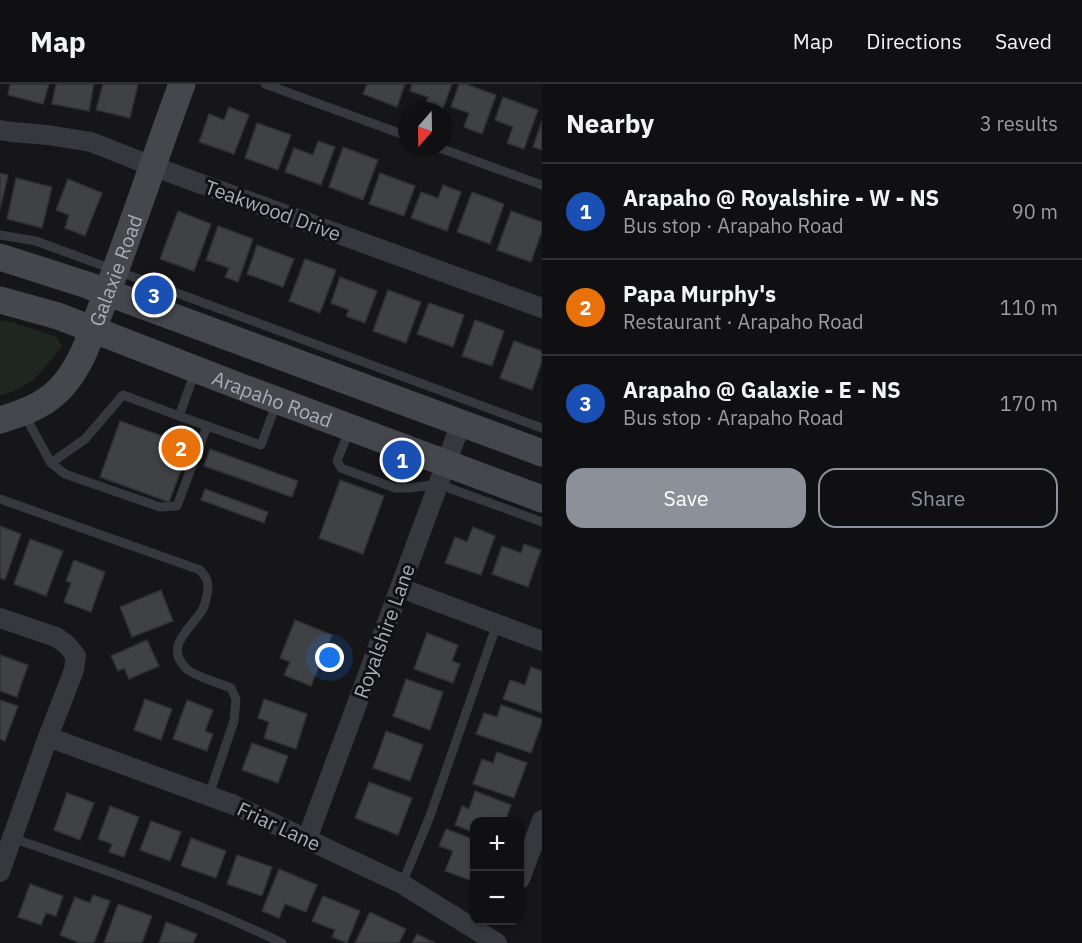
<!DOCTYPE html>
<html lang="en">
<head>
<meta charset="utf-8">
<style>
	:root { --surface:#101012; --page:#1e1e20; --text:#f1f3f6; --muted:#9c9d9f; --line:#303032; --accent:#8c9099 }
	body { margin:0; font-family:"IBM Plex Sans",sans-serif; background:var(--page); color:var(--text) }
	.controls { position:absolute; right:18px; bottom:18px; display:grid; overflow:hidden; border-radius:12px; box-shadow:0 2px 4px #0004 }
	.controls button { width:54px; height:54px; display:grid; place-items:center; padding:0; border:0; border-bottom:2px solid var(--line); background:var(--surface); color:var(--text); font:30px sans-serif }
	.compass { position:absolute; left:398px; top:18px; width:54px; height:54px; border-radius:50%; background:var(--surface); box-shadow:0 2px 4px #0004; rotate:200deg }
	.you { position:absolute; left:330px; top:574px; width:21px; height:21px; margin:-15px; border:4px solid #fff; border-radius:50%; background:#1a73e8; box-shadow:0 0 0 9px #1a73e833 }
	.badge { display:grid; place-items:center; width:39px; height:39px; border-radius:50%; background:var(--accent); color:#fff; font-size:20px; font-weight:700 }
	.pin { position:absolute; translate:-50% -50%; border:3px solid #fff; box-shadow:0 2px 6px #0006 }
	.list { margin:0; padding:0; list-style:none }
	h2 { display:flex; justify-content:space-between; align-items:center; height:78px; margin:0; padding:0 24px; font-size:26px }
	h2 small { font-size:20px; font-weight:400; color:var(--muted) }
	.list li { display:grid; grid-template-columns:39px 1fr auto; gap:18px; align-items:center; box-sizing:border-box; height:96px; padding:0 24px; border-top:2px solid var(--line) }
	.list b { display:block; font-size:22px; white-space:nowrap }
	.list p { margin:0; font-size:20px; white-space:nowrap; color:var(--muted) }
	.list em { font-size:20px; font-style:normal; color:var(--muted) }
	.actions { display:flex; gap:12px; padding:18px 24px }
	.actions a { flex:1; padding:14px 0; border:2px solid var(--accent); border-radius:18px; text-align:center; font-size:21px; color:var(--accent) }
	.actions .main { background:var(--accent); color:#fff }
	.map { position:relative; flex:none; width:542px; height:859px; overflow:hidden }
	header { display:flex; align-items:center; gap:36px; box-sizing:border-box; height:84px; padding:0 30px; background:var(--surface); border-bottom:2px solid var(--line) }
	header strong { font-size:28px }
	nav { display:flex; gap:33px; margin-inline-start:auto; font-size:21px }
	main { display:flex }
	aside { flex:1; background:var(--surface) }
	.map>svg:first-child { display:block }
	.green { fill:#1e261f }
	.building { fill:#404145; stroke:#303034; stroke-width:1.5 }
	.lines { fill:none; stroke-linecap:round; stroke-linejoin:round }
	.lane { stroke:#37383d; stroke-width:9 }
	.street { stroke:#37383d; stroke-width:20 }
	.secondary { stroke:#45474d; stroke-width:27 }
	.labels { text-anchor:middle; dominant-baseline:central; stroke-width:6; stroke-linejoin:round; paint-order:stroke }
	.street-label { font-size:20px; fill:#a8adb8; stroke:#111113 }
</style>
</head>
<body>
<header>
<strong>Map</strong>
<nav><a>Map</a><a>Directions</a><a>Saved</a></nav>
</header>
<main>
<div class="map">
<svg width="542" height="859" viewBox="0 0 542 859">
	<rect width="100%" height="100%" fill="#161618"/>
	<!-- green -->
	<path class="green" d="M0,236l12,2 45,15 5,10 -28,33 -20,11 -14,5z"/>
	<!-- building -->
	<g class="building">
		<path d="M10,0h39l-6,20 -35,-9z"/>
		<path d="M56,0h38l-5,27 -37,-7z"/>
		<path d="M103,0h35l-8,34 -34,-8z"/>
		<path d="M367,0h38l-8,23 -34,-13z"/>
		<path d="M412,0h40l-10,27h-19l5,-14 -18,-6z"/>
		<path d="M459,0h7l30,11 -14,39 -18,-7 5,-14 -18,-6z"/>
		<path d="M503,13l35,13 -14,39 -17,-6 6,-16 -18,-7z"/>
		<path d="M229,23l20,8 -15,39 -35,-12 10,-28 15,6z"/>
		<path d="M542,37v29l-9,-3z"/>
		<path d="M257,39l34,12 -13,35 -33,-12z"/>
		<path d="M318,57l17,6 -14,38 -36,-13 9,-24 19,7z"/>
		<path d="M343,63l35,13 -15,40 -34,-13z"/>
		<path d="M0,89l8,2 -8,34z"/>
		<path d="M380,89l35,13 -11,30 -35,-12z"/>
		<path d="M16,94l36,9 -10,41 -35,-9z"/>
		<path d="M68,95l34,14 -17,43 -20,-8 4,-13 -13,-5z"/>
		<path d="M443,101l18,7 -14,39 -36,-13 10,-26 17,6z"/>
		<path d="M472,108l32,12 -14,40 -33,-12z"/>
		<path d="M178,127l33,13 -17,47 -34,-12z"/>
		<path d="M511,127l31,11v9l-11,31 -34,-12z"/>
		<path d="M218,142l35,13 -15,43 -13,-5 4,-9 -23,-8z"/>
		<path d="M257,161l37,14 -11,28 -36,-13z"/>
		<path d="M305,175l31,11 -16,43 -31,-12z"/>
		<path d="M340,193l37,14 -12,32 -19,-7 3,-6 -18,-7z"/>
		<path d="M388,206l33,12 -15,41 -33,-12z"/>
		<path d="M429,219l35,12 -11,32 -36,-13z"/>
		<path d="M475,236l29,11 -12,35 -30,-10z"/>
		<path d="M514,257l28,10v10l-10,29 -32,-12z"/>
		<path d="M120,337l70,25 -21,56 -69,-25z"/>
		<path d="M210,365l88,32 -6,16 -88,-31z"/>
		<path d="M340,396l44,16 -21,58 -44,-16z"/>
		<path d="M205,405l63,23 -4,11 -63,-23z"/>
		<path d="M0,442l21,8 -16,46 -5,-2z"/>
		<path d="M473,443l22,9 -14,39 -36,-12 10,-26 12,5z"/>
		<path d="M30,455l33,12 -17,45 -32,-12z"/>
		<path d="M524,460l17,6 -13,37 -36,-13 10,-28 19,7z"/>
		<path d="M74,476l31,12 -14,40 -27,-10 7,-19 -5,-2z"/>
		<path d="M161,506l12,31 -41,16 -12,-30z"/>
		<path d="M295,536l37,15 -21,51 -27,-11 6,-13 -10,-4z"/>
		<path d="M427,549l31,12 -6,16 8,3 -7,19 -39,-14z"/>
		<path d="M147,556l12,26 -30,13 -5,-11 -6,3 -7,-15z"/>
		<path d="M0,571l28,10 -11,32 -17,-6z"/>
		<path d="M531,583l11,4v42l-39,-14 7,-19 15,5z"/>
		<path d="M406,595l37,13 -13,38 -37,-14z"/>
		<path d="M145,615l27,10 -11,31 -27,-10z"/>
		<path d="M264,615l43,15 -11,35 -32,-11 5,-16 -11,-4z"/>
		<path d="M0,616l18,6 -13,35 -5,-2z"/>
		<path d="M187,616l26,10 -8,21 8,3 -6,17 -34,-12z"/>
		<path d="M501,621l41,14v3l-11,31 -55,-19 8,-21 13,4z"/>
		<path d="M386,647l37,14 -13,36 -37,-13z"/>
		<path d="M252,659l36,13 -10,27 -36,-13z"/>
		<path d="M497,668l30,11 -13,35 -41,-14 9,-25 11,4z"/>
		<path d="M369,698l43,16 -14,37 -43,-17z"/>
		<path d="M475,707l36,14 -6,17h-30v11l-20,-8 7,-19 7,3z"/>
		<path d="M67,709l27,10 -14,37 -26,-10z"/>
		<path d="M110,722l29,11 -15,40 -15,-5 3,-8 -14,-5z"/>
		<path d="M151,737l30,11 -11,29 -30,-11z"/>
		<path d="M446,745l29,11v42l-30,-11 8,-20 -14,-5z"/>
		<path d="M191,754l35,13 -10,27 -35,-12z"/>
		<path d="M237,771l35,12 -10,29 -35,-12z"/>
		<path d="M279,785l38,16 -11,27 -21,-8 -6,14 -17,-7z"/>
		<path d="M30,800l33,12 -7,20 -10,-3 -5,12 -23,-8z"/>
		<path d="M93,811l17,6 -16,42h-14l-20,-8 15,-38 15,6z"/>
		<path d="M323,812l37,15 -13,32 -15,-6 3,-7 -23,-9z"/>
		<path d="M118,820l34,12 -10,27h-38z"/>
		<path d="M370,828l36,17 -7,14h-44z"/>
		<path d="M166,838l31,12 -4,9h-34z"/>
		<path d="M417,850l18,9h-23z"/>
	</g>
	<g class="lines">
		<!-- lane -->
		<g class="lane">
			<path d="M265,0l142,52"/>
			<path d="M437,63l105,38"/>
			<path d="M0,151l36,6 506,187"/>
			<path d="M24,330l27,49 34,-24 38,-44 56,21 16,-44"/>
			<path d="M179,332l82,29 16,-43"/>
			<path d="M349,347l-12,30 4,7 54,20h15l28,-4 104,38"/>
			<path d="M51,379l14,11 95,33 17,-1 30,-80"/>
			<path d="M0,415l200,71c8,9 9,13 7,25 -1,5 -3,13 -6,17 -13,19 -38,36 -13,58 9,7 31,13 43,18l5,11 -2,22 -25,74"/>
			<path d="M12,754c91,31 184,63 270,105"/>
			<path d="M402,800l28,-68 67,-192"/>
		</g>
		<!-- street -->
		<g class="street">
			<path d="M0,46l12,2 36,3 43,7 61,24 390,142"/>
			<path d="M401,504l141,53"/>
			<path d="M0,534l56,19 10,7 10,12 -2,14 -26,67 -48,135"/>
			<path d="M48,653l186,68 168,79 95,59"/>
			<path d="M307,755l154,-416"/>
			<path d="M520,795l22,-59"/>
		</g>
		<!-- secondary -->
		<g class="secondary">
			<path d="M0,173l87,28 455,168"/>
			<path id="s1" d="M0,216l58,16 186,72 298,111"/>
			<path id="s2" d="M0,336c26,-8 49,-16 66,-38 20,-25 28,-58 40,-87 27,-70 50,-141 76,-211"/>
		</g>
	</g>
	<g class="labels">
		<!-- street labels -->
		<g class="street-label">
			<text transform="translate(273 126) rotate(20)">Teakwood Drive</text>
			<text stroke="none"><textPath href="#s2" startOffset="200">Galaxie Road</textPath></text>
			<text stroke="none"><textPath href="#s1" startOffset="290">Arapaho Road</textPath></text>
			<text transform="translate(384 547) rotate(-70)">Royalshire Lane</text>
			<text transform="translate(279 742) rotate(25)">Friar Lane</text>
		</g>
	</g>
</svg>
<div class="controls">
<button>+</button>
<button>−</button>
</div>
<svg class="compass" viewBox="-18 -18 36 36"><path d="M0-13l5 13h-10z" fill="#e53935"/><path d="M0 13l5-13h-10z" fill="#9c9d9f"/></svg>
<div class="you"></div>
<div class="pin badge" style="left:402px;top:376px;background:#1a4fb4">1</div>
<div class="pin badge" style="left:181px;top:364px;background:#e8710a">2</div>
<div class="pin badge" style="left:154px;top:211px;background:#1a4fb4">3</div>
</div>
<aside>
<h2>Nearby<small>3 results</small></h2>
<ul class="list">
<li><span class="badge" style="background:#1a4fb4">1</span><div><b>Arapaho @ Royalshire - W - NS</b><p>Bus stop · Arapaho Road</p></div><em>90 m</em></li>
<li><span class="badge" style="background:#e8710a">2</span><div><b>Papa Murphy's</b><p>Restaurant · Arapaho Road</p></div><em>110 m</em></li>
<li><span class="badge" style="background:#1a4fb4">3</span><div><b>Arapaho @ Galaxie - E - NS</b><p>Bus stop · Arapaho Road</p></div><em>170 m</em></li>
</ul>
<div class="actions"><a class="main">Save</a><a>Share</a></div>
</aside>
</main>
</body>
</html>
